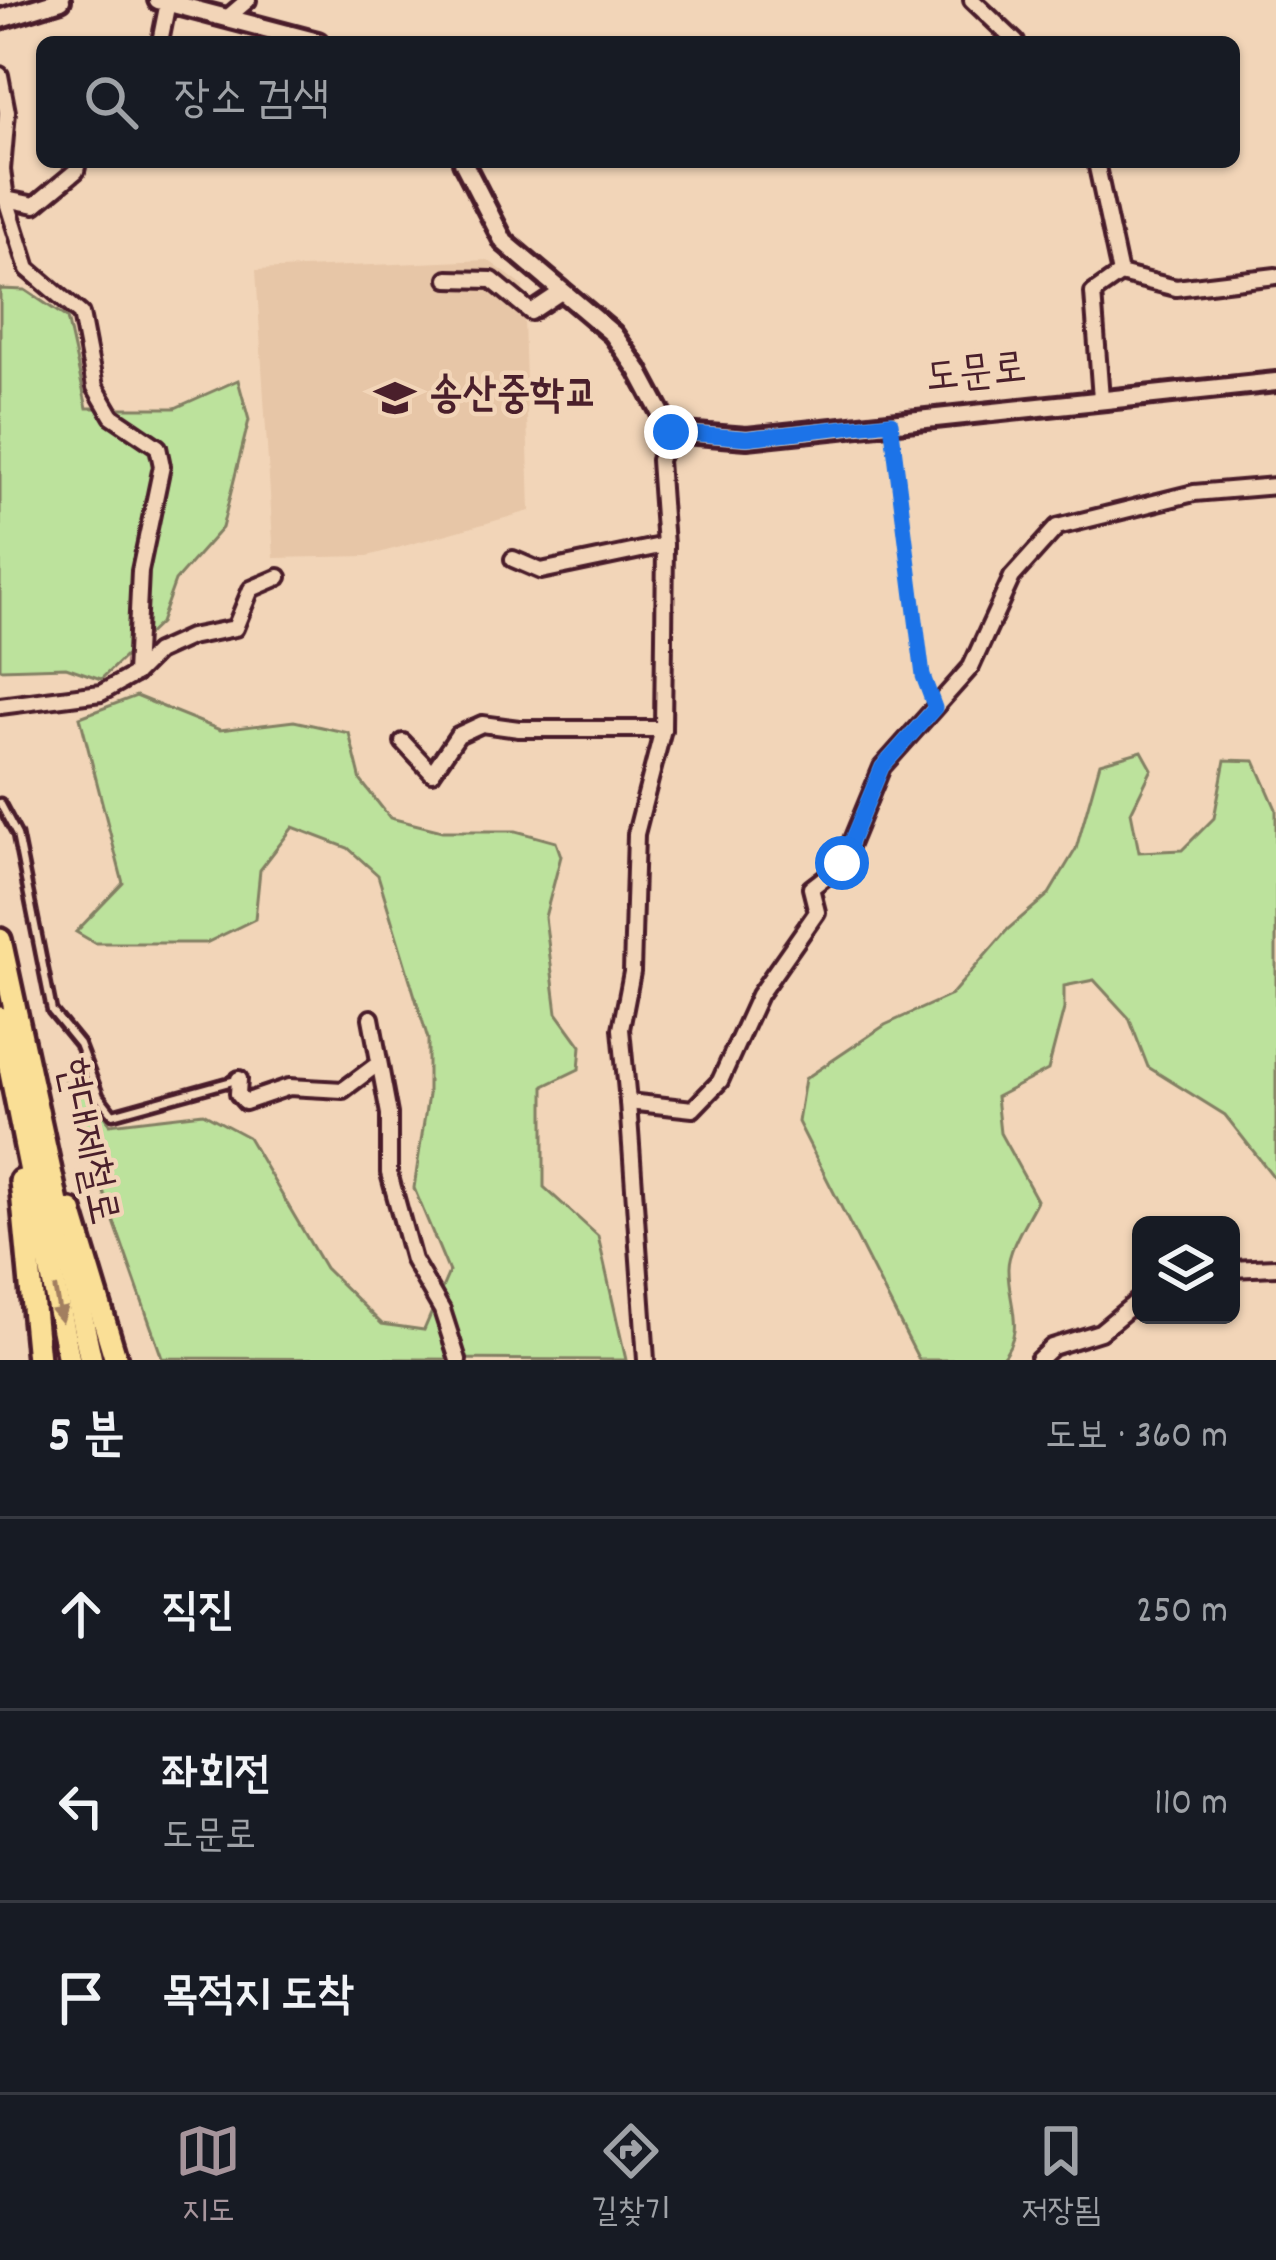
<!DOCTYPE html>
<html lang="ko">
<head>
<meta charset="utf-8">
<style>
	:root { --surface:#171b24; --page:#20242c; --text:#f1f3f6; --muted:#9ea1a6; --line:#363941; --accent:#a6949b }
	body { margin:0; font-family:Dekko,"Poor Story",sans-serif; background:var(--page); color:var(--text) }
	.controls { position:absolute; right:36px; bottom:36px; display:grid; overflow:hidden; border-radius:18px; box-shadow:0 3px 9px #0004 }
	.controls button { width:108px; height:108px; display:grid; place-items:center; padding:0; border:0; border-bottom:3px solid var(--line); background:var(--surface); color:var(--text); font:60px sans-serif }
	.stop { position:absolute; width:36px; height:36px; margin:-27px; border:9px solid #1a73e8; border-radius:50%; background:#fff }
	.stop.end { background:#1a73e8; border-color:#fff; box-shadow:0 3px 12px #0008 }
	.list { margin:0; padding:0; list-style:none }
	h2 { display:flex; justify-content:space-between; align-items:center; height:156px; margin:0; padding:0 48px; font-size:51px }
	h2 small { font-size:39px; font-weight:400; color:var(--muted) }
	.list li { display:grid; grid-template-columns:78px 1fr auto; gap:36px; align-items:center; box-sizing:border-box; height:192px; padding:0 48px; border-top:3px solid var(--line) }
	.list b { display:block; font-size:45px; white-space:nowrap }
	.list p { margin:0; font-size:39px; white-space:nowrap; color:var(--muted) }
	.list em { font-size:39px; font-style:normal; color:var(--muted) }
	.icon { flex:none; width:66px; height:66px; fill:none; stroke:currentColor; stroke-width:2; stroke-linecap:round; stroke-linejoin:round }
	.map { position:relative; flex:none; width:1276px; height:1360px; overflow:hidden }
	.search { position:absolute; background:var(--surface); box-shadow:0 3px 9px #0004; left:36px; right:36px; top:36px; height:132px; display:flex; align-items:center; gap:30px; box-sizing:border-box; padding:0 42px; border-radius:18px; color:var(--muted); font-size:45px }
	.sheet { height:732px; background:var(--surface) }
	nav { display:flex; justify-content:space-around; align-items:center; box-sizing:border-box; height:168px; border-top:3px solid var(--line); background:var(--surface); font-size:33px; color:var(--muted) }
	nav a { display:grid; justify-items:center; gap:6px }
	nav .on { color:var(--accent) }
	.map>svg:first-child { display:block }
	.built { fill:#e7c6a7 }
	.green { fill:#bce29c; stroke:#838064; stroke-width:3 }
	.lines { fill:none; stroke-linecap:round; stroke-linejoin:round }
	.service-casing { stroke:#4a1f2b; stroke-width:15 }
	.minor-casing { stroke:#4a1f2b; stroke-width:22 }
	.tertiary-casing { stroke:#4a1f2b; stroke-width:26 }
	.trunk-casing { stroke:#4a1f2b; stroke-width:30 }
	.path { stroke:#4a1f2b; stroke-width:3; stroke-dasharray:12 9; stroke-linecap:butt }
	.service { stroke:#f2d5b8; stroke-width:6 }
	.minor { stroke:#f2d5b8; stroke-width:14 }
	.tertiary { stroke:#f2d5b8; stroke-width:16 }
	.trunk { stroke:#fadf96; stroke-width:21 }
	.oneway { fill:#a27f60 }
	.route { stroke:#1a73e8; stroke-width:15 }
	.labels { text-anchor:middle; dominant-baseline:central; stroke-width:9; stroke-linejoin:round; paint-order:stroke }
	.street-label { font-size:42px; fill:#4a1f2b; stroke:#f2d5b8 }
	.poi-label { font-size:42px; font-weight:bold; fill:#4a1f2b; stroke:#f2d5b8; text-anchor:start }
</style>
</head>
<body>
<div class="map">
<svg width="1276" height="1360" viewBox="0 0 1276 1360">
	<rect width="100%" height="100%" fill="#f2d5b8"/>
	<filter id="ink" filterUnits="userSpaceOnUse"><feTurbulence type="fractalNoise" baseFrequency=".00833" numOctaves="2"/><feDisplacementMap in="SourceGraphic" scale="24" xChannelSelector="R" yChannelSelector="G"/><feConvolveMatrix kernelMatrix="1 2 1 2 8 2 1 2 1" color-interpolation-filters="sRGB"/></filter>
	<g filter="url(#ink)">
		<!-- built -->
		<path class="built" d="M488,260l35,26 7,225 -162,45 -94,2 -18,-288z"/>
		<!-- green -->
		<g class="green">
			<path d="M0,289l25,1 42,28 20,90h88l63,-28 11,40 -27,108 -47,53 -15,42 -59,56 -35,-12 -66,2z"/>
			<path d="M136,696l84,34 74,-9 55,12 12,48 29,37 52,13h74l40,11 5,14 -16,61 12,96 24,33 -2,23 -35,17v101l54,49 28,124 -464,-2 -97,-276 21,4 24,38 93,-11 45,24 77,131 57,56 42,6 25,-58 -35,-84 14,-93v-56l-50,-164 -30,-27 -55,-21 -33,43 -5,49 -49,24h-111l-19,-11 47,-49 -43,-166z"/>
			<path d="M1142,751l10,18 -21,43 8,40 43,-2 32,-32 11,-58 30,1 21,48v371l-51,-65 -77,-48 -19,-49 -35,-38 -30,6v23l-16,61 -52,27 4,36 37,67c-9,19 -30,49 -29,70 0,34 19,60 -8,90h-81l-121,-238 7,-43 80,-54 66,-30 57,-66 41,-35 27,-45 24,-86z"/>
		</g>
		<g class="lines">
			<!-- service casing -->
			<g class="service-casing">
				<path id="service" d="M0,803l17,32 35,176 27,33 20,52 14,18 123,-34"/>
			</g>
			<!-- minor casing -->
			<g class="minor-casing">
				<g id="minor">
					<path d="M972,0l44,42"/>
					<path d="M228,17l20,-17"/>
					<path d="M160,42l8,-40"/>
					<path d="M0,75l7,37 -5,58 4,29 22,70 53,45 14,73 17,29 46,31 4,19 -22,105 -5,103"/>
					<path d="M1096,162l24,112 -27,19 8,106"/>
					<path d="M6,199l29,6 41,-34 2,-9"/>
					<path d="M1120,274l56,14 100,-12"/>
					<path d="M448,279l44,1 39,32 30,-20"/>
					<path d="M665,545l-6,-85 12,-28"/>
					<path d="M513,559l28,12 124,-26 -2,184"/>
					<path d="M0,706l101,-13 34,-19 22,-22 33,-15 45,-9 16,-39 28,-12"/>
					<path d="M403,742l29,31 26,-38 24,-11 37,5h144l-27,105 -4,138 -11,57 7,73 65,7 27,-28 39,-86 58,-83 -6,-24 31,-24 40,-97 89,-100 41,-90 45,-50 137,-34 82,-7"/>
					<path d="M371,1018l18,96v59l24,87 29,50 16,50"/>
					<path d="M239,1079l-1,15 7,8 44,-15 54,3 36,-27"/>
					<path d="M628,1102l18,258"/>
					<path d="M1231,1269l45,-2"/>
					<path d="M1038,1360l14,-13 48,-15 41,-34"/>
				</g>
			</g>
			<!-- tertiary casing -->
			<g class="tertiary-casing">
				<g id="tertiary">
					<path d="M158,0l160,42"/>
					<path d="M0,19l61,-19"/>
					<path d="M463,162l41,80 109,92 25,36 33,62 76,6 529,-56"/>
				</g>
			</g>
			<!-- trunk casing -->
			<g class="trunk-casing">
				<g id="trunk">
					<path d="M0,940l91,420"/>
					<path d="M0,1018l69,342"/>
					<path d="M21,1181l17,179"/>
					<path d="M71,1211l45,149"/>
				</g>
			</g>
			<!-- path -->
			<path class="path" d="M893,436l30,240 6,17"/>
			<!-- service -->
			<use href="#service" class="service"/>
			<!-- minor -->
			<use href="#minor" class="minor"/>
			<!-- tertiary -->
			<use href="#tertiary" class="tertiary"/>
			<!-- trunk -->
			<use href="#trunk" class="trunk"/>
		</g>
		<!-- one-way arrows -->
		<defs><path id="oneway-solid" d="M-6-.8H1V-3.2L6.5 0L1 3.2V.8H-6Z" transform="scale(3)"/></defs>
		<use class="oneway" href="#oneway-solid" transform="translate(58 1305) rotate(79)"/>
	</g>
	<g class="lines" filter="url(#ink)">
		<!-- route -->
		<path class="route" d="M671,432l76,6 144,-16 32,254 12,32 -53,59 -40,96"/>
	</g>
	<!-- icons -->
	<defs>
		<g id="school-bare" transform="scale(3.24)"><path d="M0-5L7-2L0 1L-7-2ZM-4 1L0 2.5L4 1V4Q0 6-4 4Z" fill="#4a1f2b" stroke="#f2d5b8" stroke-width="2.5" paint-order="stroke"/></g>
	</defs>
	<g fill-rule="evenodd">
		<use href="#school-bare" x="395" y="398"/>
	</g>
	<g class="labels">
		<!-- street labels -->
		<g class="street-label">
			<text transform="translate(976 376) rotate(-6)">도문로</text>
			<text transform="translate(84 1142) rotate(78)">현대제철로</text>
		</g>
		<!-- poi labels -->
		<g class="poi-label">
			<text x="429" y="398">송산중학교</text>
		</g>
	</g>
</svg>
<div class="controls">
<button><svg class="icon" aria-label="layers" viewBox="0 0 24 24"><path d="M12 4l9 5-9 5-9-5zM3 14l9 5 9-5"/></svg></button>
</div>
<div class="stop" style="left:842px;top:863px"></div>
<div class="stop end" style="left:671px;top:432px"></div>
<div class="search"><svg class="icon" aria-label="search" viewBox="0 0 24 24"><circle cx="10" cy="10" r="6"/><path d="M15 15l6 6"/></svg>장소 검색</div>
</div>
<section class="sheet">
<h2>5 분<small>도보 · 360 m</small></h2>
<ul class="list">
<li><svg class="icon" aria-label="ahead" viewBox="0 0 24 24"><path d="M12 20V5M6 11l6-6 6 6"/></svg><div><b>직진</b></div><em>250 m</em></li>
<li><svg class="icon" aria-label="left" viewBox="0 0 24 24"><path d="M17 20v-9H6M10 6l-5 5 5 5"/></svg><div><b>좌회전</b><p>도문로</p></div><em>110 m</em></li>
<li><svg class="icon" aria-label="arrive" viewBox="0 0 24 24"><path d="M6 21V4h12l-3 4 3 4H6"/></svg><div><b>목적지 도착</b></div></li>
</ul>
</section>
<nav>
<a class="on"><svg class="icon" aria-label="map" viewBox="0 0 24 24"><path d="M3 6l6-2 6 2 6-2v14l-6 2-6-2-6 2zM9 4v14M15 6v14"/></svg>지도</a>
<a><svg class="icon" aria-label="directions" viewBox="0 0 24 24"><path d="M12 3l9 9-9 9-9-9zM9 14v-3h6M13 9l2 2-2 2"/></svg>길찾기</a>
<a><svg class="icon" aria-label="saved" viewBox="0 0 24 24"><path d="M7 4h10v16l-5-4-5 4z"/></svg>저장됨</a>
</nav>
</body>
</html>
